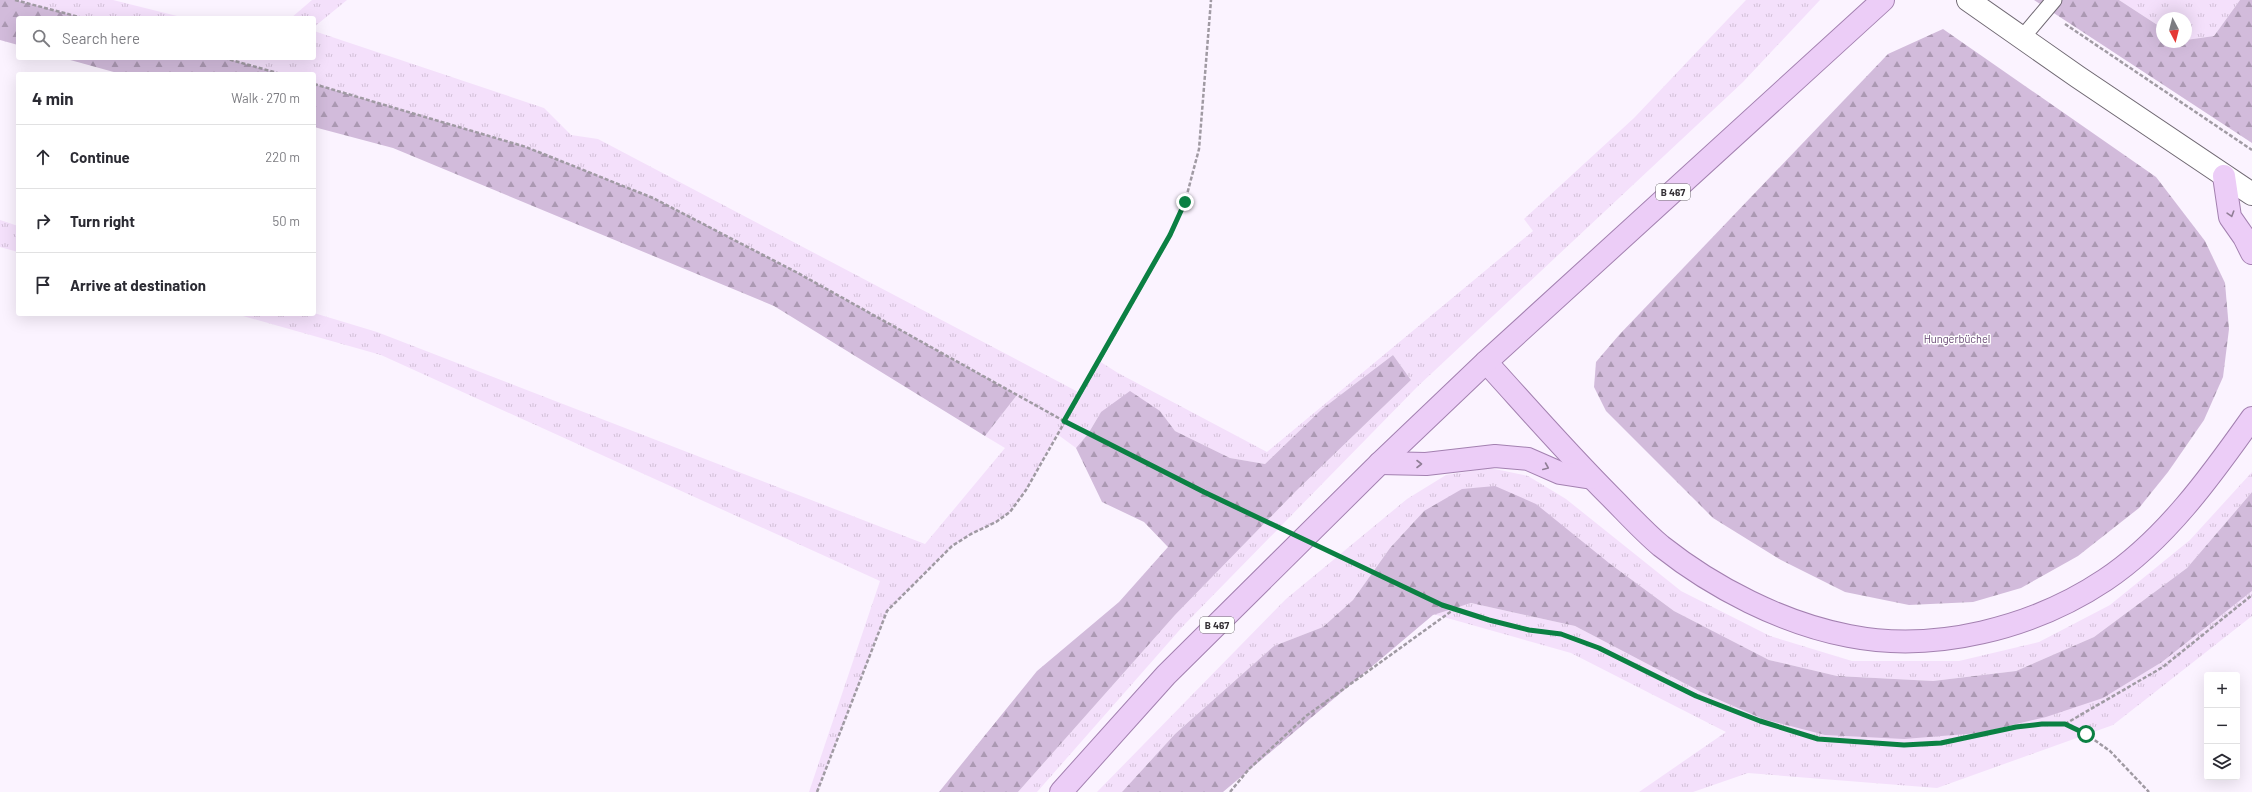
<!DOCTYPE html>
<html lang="en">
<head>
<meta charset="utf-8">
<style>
	:root { --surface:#fff; --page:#f7f7f7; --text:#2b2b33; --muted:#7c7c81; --line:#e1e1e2 }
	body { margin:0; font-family:Barlow,sans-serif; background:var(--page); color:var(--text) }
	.controls { position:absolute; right:12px; bottom:12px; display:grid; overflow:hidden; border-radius:4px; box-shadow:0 4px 16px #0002 }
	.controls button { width:36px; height:36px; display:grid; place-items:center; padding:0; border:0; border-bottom:1px solid var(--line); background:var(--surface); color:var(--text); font:20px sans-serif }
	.compass { position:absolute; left:2156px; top:12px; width:36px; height:36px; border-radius:50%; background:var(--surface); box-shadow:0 4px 16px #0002; rotate:173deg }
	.stop { position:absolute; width:12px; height:12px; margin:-9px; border:3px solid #0b8043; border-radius:50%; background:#fff }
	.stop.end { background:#0b8043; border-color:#fff; box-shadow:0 1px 4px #0008 }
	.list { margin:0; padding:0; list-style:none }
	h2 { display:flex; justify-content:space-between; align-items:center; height:52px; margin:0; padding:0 16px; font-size:17px }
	h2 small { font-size:13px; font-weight:400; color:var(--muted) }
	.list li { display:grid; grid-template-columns:26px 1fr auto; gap:12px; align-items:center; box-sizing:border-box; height:64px; padding:0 16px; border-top:1px solid var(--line) }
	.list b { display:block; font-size:15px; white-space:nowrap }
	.list em { font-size:13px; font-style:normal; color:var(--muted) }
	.icon { flex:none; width:22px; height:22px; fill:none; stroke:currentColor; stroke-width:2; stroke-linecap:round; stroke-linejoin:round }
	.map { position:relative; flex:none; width:2252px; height:792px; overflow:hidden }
	.search { position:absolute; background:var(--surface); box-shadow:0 4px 16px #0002; left:16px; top:16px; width:300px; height:44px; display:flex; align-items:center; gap:10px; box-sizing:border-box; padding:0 14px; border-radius:4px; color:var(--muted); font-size:15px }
	.panel { position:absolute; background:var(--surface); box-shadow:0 4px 16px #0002; left:16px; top:72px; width:300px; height:244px; border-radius:4px }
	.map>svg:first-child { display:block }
	.grass { fill:url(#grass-tufts) }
	.forest { fill:url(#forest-firs) }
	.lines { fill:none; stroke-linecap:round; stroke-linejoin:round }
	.service-casing { stroke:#6f6872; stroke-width:17 }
	.secondary-casing { stroke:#6f6872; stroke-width:24 }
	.primary-casing { stroke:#a380b0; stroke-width:24 }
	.path { stroke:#a09aa3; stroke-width:2.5; stroke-dasharray:4 2; stroke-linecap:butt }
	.service { stroke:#fff; stroke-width:15 }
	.secondary { stroke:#fff; stroke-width:22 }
	.primary { stroke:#eccdf7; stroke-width:22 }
	.path-bridge { stroke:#a09aa3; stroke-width:2.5; stroke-dasharray:4 2; stroke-linecap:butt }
	.oneway { stroke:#907e96 }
	.route { stroke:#0b8043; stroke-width:5 }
	.labels { text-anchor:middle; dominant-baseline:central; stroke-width:3; stroke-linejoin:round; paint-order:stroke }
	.shield { fill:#fff; stroke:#706d71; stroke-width:1 }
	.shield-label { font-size:10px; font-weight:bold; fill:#332f34 }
	.park-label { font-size:11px; fill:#654471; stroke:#fff }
</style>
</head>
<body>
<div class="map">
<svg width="2252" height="792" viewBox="0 0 2252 792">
	<defs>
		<pattern id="grass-tufts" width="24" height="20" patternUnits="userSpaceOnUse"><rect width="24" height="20" fill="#f4e0fb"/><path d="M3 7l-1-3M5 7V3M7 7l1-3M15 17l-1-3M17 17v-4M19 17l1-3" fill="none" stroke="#d2c0d8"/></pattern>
		<pattern id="forest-firs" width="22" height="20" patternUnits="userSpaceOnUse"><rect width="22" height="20" fill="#d2bbdb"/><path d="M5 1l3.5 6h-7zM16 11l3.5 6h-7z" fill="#ab98b2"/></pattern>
	</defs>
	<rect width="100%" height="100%" fill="#fbf3ff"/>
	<!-- grass -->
	<g class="grass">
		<path d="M15,0h98l72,18h-102z"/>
		<path d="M312,0h35l-33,27v-9h-23z"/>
		<path d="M1746,0h74l-77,82 -326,305 -233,238 -147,167h-19l157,-177 121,-124 115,-111 -18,-25 -71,54 -57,55 -35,-6 -55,-27 -15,-20 -59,1 -13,22 -12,14 -19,-14 -31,56 -16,22 -14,10 -25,12 -19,12 -65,65 -70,181h-8l71,-211 -499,-226 -145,-41 78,-1 63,19 548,212 80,-96 -20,-12 32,-41 -221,-123 -143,-74 -303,-104 -36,-10v-10h-33l-57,-16h90v-27l230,77 27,27 27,4 482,254 19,-32 19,12 149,79 266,-221 -9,-12 110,-101z"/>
		<path d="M2119,0h121l-26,36 -28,4v-22h-24v10z"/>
		<path d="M0,220l18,6v26l-18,-5z"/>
		<path d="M1490,468l38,8 38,23 115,92 89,45 82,25h107l80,-19 71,-37 80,-65 62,-68v20l-65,76 -93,69 -78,34 -83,10 -96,-5 -68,-16 -95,-49 -65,-48 -185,-52 -34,37 -37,52 -30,27 -49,19 -99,88 -53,58h-25l189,-193 121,-100 39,-24z"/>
		<path d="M2252,591v25l-139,109 -176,63 -189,-15 -55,19h-54l87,-60 -155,-79 -138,-39 38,-11 104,23 126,66 62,27 340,-21 59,-36z"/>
	</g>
	<!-- forest -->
	<g class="forest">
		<path d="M0,0h15l68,18h-65v27l-18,-5z"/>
		<path d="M2034,0h85l43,28v14h24v-2l28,-4 26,-36h12v143z"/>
		<path d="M1943,29l213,148 49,64 20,42 4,46 -6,48 -19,43 -36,52 -29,36 -61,48 -57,32 -48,14 -64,3 -64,-13 -64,-32 -68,-42 -107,-107 -12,-24 2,-25 23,-27 269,-281z"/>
		<path d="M63,58h161l57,16h-160z"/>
		<path d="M314,84l212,63 127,51 143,74 221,123 -32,41 -211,-130 -381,-158 -79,-21z"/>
		<path d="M1393,355l18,25 -115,111 -121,124 -157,177h-79l98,-121 82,-69 49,-55 -24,-25 -42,-20 -26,-54 12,-14 13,-22 29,-21 30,20 15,20 55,27 35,6 57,-55z"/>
		<path d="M1495,486l41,18 73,59 65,48 95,49 68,16 96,5 83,-10 78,-34 93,-69 65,-76v99l-90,71 -59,36 -57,19 -67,16 -75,6 -79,-4 -62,-16 -62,-27 -126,-66 -104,-23 -38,12 -210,177h-101l53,-58 99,-88 49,-19 30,-27 37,-52 34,-37 38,-22z"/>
	</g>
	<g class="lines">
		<!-- service casing -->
		<g class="service-casing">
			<path id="service" d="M2022,38l32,-38"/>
		</g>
		<!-- secondary casing -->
		<g class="secondary-casing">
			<path id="secondary" d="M1968,0l110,77 174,117"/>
		</g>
		<!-- primary casing -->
		<g class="primary-casing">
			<g id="primary">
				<path d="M2224,176l6,41 14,20 8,16"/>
				<path d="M1486,362c41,45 81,91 124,134 16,16 33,35 51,50 53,42 121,77 188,90 86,17 184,-8 256,-56 60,-40 106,-104 147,-162"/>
				<path d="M1380,463l46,1 69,-8 33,3 32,14 32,5"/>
				<path d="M1061,792l105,-117 214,-212 106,-101 397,-362"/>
			</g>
		</g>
		<!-- path -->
		<g class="path">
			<path d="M15,0l68,18"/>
			<path d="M2065,24l187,126"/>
			<path d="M224,58l57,16"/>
			<path d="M314,84l212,63 127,51 143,74 268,149 140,72"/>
			<path d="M1442,605l47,15 40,9 32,5 38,14 97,48 64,25 58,18 85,6 38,-2 75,-16 26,-3h23l21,10 24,17 39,41"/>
			<path d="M2065,724l98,-57 89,-72"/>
			<path d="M817,792l70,-181 65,-65 19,-12 25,-12 14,-10 16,-22 145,-255 14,-33 14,-53 12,-149"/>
			<path d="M1230,792l19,-23 57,-53 147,-106"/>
		</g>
		<!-- service -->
		<use href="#service" class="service"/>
		<!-- secondary -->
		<use href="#secondary" class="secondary"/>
		<!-- primary -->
		<use href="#primary" class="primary"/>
		<!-- path-bridge -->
		<path class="path-bridge" d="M1204,493l238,112"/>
	</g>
	<!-- one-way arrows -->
	<defs><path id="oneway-chevron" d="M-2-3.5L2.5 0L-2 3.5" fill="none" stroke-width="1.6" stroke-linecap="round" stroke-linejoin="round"/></defs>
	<g class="oneway">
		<use href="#oneway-chevron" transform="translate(2231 214) rotate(73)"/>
		<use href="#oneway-chevron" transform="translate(1419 464)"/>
		<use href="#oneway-chevron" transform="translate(1546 467) rotate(23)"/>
	</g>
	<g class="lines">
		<!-- route -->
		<path class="route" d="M1185,202l-15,33 -106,186 140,71 238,113 47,15 40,10 32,4 38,14 97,48 64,25 58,18 86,6 37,-2 75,-16 26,-3h23l21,10"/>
	</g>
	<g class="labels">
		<!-- shield labels -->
		<g class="shield">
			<rect x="1656" y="184" width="34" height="16" rx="3"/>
			<rect x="1200" y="617" width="34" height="16" rx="3"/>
		</g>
		<g class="shield-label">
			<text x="1673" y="192">B 467</text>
			<text x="1217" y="625">B 467</text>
		</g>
		<!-- park labels -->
		<g class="park-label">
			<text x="1957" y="338">Hungerbüchel</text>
		</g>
	</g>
</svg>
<div class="controls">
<button>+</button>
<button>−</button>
<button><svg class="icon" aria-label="layers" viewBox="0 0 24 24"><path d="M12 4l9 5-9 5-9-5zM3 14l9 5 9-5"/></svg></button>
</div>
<svg class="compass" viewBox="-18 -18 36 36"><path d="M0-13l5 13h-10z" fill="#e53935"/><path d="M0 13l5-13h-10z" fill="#7c7c81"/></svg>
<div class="stop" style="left:2086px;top:734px"></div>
<div class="stop end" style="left:1185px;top:202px"></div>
<div class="search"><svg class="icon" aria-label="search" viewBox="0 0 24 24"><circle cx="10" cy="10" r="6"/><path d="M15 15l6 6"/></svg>Search here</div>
<section class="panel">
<h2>4 min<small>Walk · 270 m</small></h2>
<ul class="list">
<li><svg class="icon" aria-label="ahead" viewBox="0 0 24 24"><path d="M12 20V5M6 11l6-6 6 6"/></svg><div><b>Continue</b></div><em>220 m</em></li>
<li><svg class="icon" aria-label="right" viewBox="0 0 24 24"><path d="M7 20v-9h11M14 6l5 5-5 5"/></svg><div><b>Turn right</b></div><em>50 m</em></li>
<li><svg class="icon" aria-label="arrive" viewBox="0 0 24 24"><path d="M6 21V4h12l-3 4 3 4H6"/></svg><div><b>Arrive at destination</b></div></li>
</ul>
</section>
</div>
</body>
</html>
